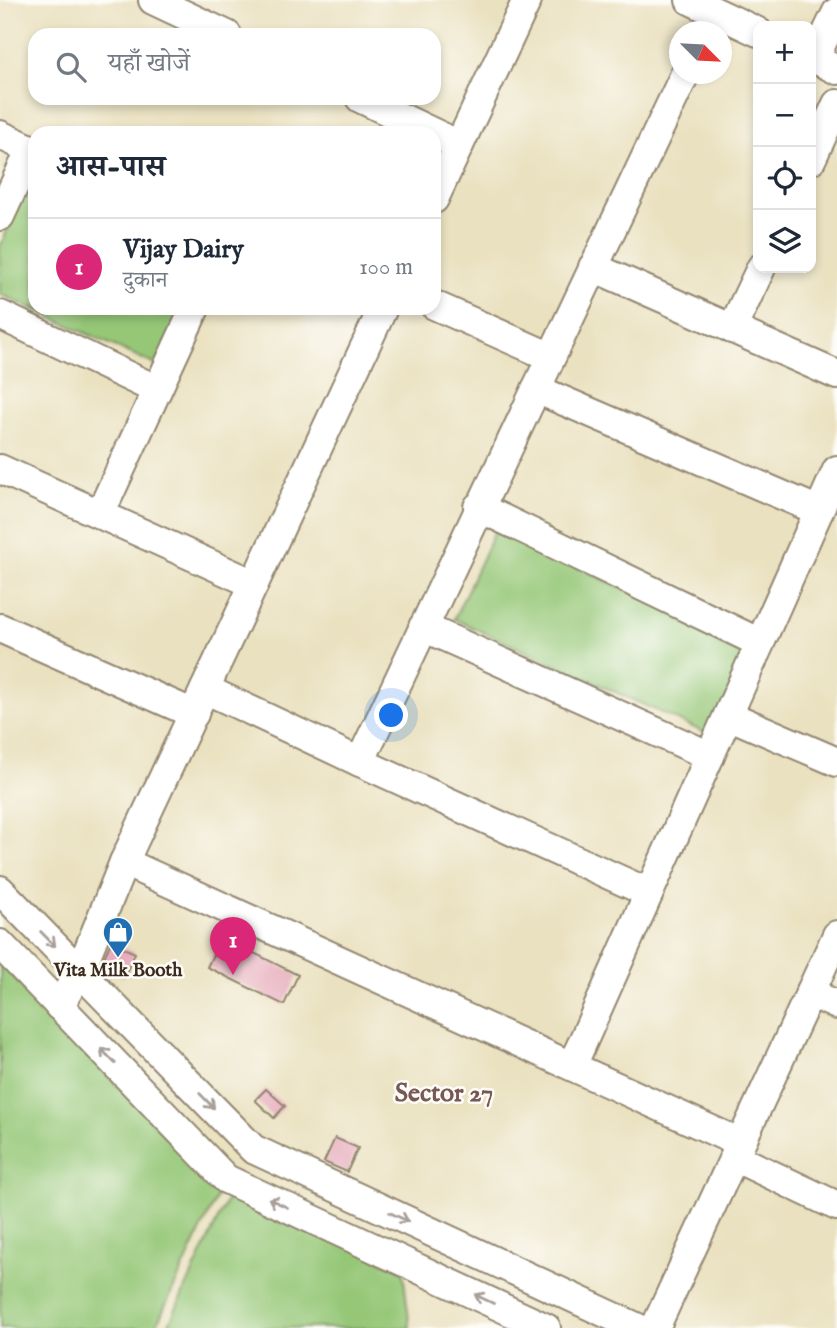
<!DOCTYPE html>
<html lang="hi">
<head>
<meta charset="utf-8">
<style>
	:root { --surface:#fff; --page:#f6f6f7; --text:#1f2937; --muted:#747a83; --line:#e0e1e3; --accent:#db2777 }
	body { margin:0; font-family:"IM FELL English","Noto Serif Devanagari",serif; background:var(--page); color:var(--text) }
	.controls { position:absolute; right:21px; top:21px; display:grid; overflow:hidden; border-radius:14px; box-shadow:0 4px 10px #0003 }
	.controls button { width:63px; height:63px; display:grid; place-items:center; padding:0; border:0; border-bottom:2px solid var(--line); background:var(--surface); color:var(--text); font:35px sans-serif }
	.compass { position:absolute; left:669px; top:21px; width:63px; height:63px; border-radius:50%; background:var(--surface); box-shadow:0 4px 10px #0003; rotate:114deg }
	.you { position:absolute; left:392px; top:716px; width:24px; height:24px; margin:-18px; border:5px solid #fff; border-radius:50%; background:#1a73e8; box-shadow:0 0 0 10px #1a73e833 }
	.badge { display:grid; place-items:center; width:46px; height:46px; border-radius:50%; background:var(--accent); color:#fff; font-size:23px; font-weight:700 }
	.pin { position:absolute; translate:-50% -58px; filter:drop-shadow(0 2px 4px #0008) }
	.pin::after { content:''; position:absolute; top:37px; width:24px; height:21px; background:inherit; clip-path:polygon(0 0,100% 0,50% 100%) }
	.list { margin:0; padding:0; list-style:none }
	h2 { display:flex; justify-content:space-between; align-items:center; height:91px; margin:0; padding:0 28px; font-size:30px }
	h2 small { font-size:23px; font-weight:400; color:var(--muted) }
	.list li { display:grid; grid-template-columns:46px 1fr auto; gap:21px; align-items:center; box-sizing:border-box; height:98px; padding:0 28px; border-top:2px solid var(--line) }
	.list b { display:block; font-size:26px; white-space:nowrap }
	.list p { margin:0; font-size:23px; white-space:nowrap; color:var(--muted) }
	.list em { font-size:23px; font-style:normal; color:var(--muted) }
	.icon { flex:none; width:38px; height:38px; fill:none; stroke:currentColor; stroke-width:2; stroke-linecap:round; stroke-linejoin:round }
	.map { position:relative; flex:none; width:837px; height:1328px; overflow:hidden }
	.search { position:absolute; background:var(--surface); box-shadow:0 4px 10px #0003; left:28px; top:28px; width:413px; height:77px; display:flex; align-items:center; gap:18px; box-sizing:border-box; padding:0 24px; border-radius:21px; color:var(--muted); font-size:26px }
	.panel { position:absolute; background:var(--surface); box-shadow:0 4px 10px #0003; left:28px; top:126px; width:413px; height:189px; border-radius:21px }
	.map>svg:first-child { display:block }
	.green { fill:#95c777; stroke:#68784a; stroke-width:2 }
	.building { fill:#e7acbd }
	.lines { fill:none; stroke-linecap:round; stroke-linejoin:round }
	.minor-casing { stroke:#92866f; stroke-width:32 }
	.minor { stroke:#fff; stroke-width:28 }
	.oneway { stroke:#a79f9a }
	.labels { text-anchor:middle; dominant-baseline:central; stroke-width:5; stroke-linejoin:round; paint-order:stroke }
	.poi-label { font-size:19px; font-weight:bold; fill:#3b2a1e; stroke:#fdfcf7 }
	.district-label { font-size:26px; font-weight:bold; fill:#775856; stroke:#fdfcf7 }
</style>
</head>
<body>
<div class="map">
<svg width="837" height="1328" viewBox="0 0 837 1328">
	<rect width="100%" height="100%" fill="#fdfcf7"/>
	<filter id="ink" filterUnits="userSpaceOnUse"><feTurbulence type="fractalNoise" baseFrequency=".0143" numOctaves="2"/><feDisplacementMap in="SourceGraphic" scale="14" xChannelSelector="R" yChannelSelector="G"/><feConvolveMatrix kernelMatrix="1 2 1 2 8 2 1 2 1" color-interpolation-filters="sRGB"/></filter>
	<filter id="wash" filterUnits="userSpaceOnUse"><feTurbulence type="fractalNoise" baseFrequency=".00686" numOctaves="4" result="noise"/><feDisplacementMap in="SourceGraphic" scale="28" xChannelSelector="R" yChannelSelector="G"/><feGaussianBlur stdDeviation="1.57" result="paint"/><feColorMatrix in="noise" values="0 0 0 0 0 0 0 0 0 0 0 0 0 0 0 0 0 1.4 0 .05"/><feComposite in="paint" operator="in"/></filter>
	<g filter="url(#wash)">
		<rect width="100%" height="100%" fill="#eae1c0"/>
		<!-- green -->
		<g class="green">
			<path d="M35,169v139h147l-26,57 -156,-71v-48z"/>
			<path d="M495,530l256,116 -41,89 -256,-116z"/>
			<path d="M0,963l219,229 -64,136h-155z"/>
			<path d="M231,1191l172,80 7,57h-243z"/>
		</g>
		<g id="blocks">
			<!-- building -->
			<g class="building">
				<path d="M222,937l76,38 -14,30 -77,-38z"/>
				<path d="M111,942l24,11 -11,24 -24,-11z"/>
				<path d="M266,1089l19,17 -11,12 -19,-18z"/>
				<path d="M335,1138l23,10 -11,24 -23,-10z"/>
			</g>
		</g>
	</g>
	<g filter="url(#ink)">
		<use href="#blocks" fill-opacity="0" stroke="#92866f" stroke-width="2"/>
		<g class="lines">
			<!-- minor casing -->
			<g class="minor-casing">
				<g id="minor">
					<path d="M153,0l74,35"/>
					<path d="M690,0l68,32"/>
					<path d="M811,57l26,13"/>
					<path d="M814,59l23,-47"/>
					<path d="M360,98l99,47"/>
					<path d="M0,135l35,16"/>
					<path d="M811,160l26,-56"/>
					<path d="M434,199l93,-199"/>
					<path d="M0,216l31,-67"/>
					<path d="M593,267l244,108"/>
					<path d="M434,305l117,52"/>
					<path d="M0,315l157,75"/>
					<path d="M732,329l29,-61"/>
					<path d="M536,389l283,122"/>
					<path d="M0,469l254,115"/>
					<path d="M478,507l282,136"/>
					<path d="M100,514l95,-206"/>
					<path d="M423,627l287,129"/>
					<path d="M0,628l194,86"/>
					<path d="M205,689l155,73 325,-688"/>
					<path d="M728,715l109,47"/>
					<path d="M360,762l289,131"/>
					<path d="M124,862l616,281"/>
					<path d="M0,890l253,259 385,179"/>
					<path d="M0,944l226,235 320,149"/>
					<path d="M810,993l27,12"/>
					<path d="M59,1006l21,-35 44,-109 259,-554"/>
					<path d="M572,1066l265,-596"/>
					<path d="M734,1157l103,49"/>
					<path d="M655,1328l182,-393"/>
				</g>
			</g>
			<!-- minor -->
			<use href="#minor" class="minor"/>
		</g>
		<!-- one-way arrows -->
		<defs><path id="oneway-shaft" d="M-6 0H5M1.5-3L5.5 0L1.5 3" fill="none" stroke-width="1.6" stroke-linecap="round" stroke-linejoin="round" transform="scale(1.75)"/></defs>
		<g class="oneway">
			<use href="#oneway-shaft" transform="translate(48 939) rotate(45)"/>
			<use href="#oneway-shaft" transform="translate(108 1056) rotate(-134)"/>
			<use href="#oneway-shaft" transform="translate(207 1101) rotate(46)"/>
			<use href="#oneway-shaft" transform="translate(278 1203) rotate(-155)"/>
			<use href="#oneway-shaft" transform="translate(399 1217) rotate(25)"/>
			<use href="#oneway-shaft" transform="translate(484 1299) rotate(-155)"/>
		</g>
	</g>
	<!-- icons -->
	<defs>
		<g id="shop-pin" transform="scale(1.575)"><path d="M0 17L-7.5 6A9.5 9.5 0 1 1 7.5 6Z" fill="#1f6fb2" stroke="#fdfcf7"/><path d="M-5-2.5h2.3a2.7 3.5 0 0 1 5.4 0H5L5.5 6h-11ZM-1.5-2.5h3a1.5 2.3 0 0 0-3 0Z" fill="#fff"/></g>
	</defs>
	<g fill-rule="evenodd">
		<use href="#shop-pin" x="118" y="932"/>
	</g>
	<g class="labels">
		<!-- poi labels -->
		<g class="poi-label">
			<text x="118" y="971">Vita Milk Booth</text>
		</g>
		<!-- district labels -->
		<g class="district-label">
			<text x="444" y="1093">Sector 27</text>
		</g>
	</g>
</svg>
<div class="controls">
<button>+</button>
<button>−</button>
<button><svg class="icon" aria-label="locate" viewBox="0 0 24 24"><circle cx="12" cy="12" r="6"/><path d="M12 2v4M12 18v4M2 12h4M18 12h4"/></svg></button>
<button><svg class="icon" aria-label="layers" viewBox="0 0 24 24"><path d="M12 4l9 5-9 5-9-5zM3 14l9 5 9-5"/></svg></button>
</div>
<svg class="compass" viewBox="-18 -18 36 36"><path d="M0-13l5 13h-10z" fill="#e53935"/><path d="M0 13l5-13h-10z" fill="#747a83"/></svg>
<div class="you"></div>
<div class="pin badge" style="left:233px;top:975px">1</div>
<div class="search"><svg class="icon" aria-label="search" viewBox="0 0 24 24"><circle cx="10" cy="10" r="6"/><path d="M15 15l6 6"/></svg>यहाँ खोजें</div>
<section class="panel">
<h2>आस-पास<small></small></h2>
<ul class="list">
<li><span class="badge">1</span><div><b>Vijay Dairy</b><p>दुकान</p></div><em>100 m</em></li>
</ul>
</section>
</div>
</body>
</html>
